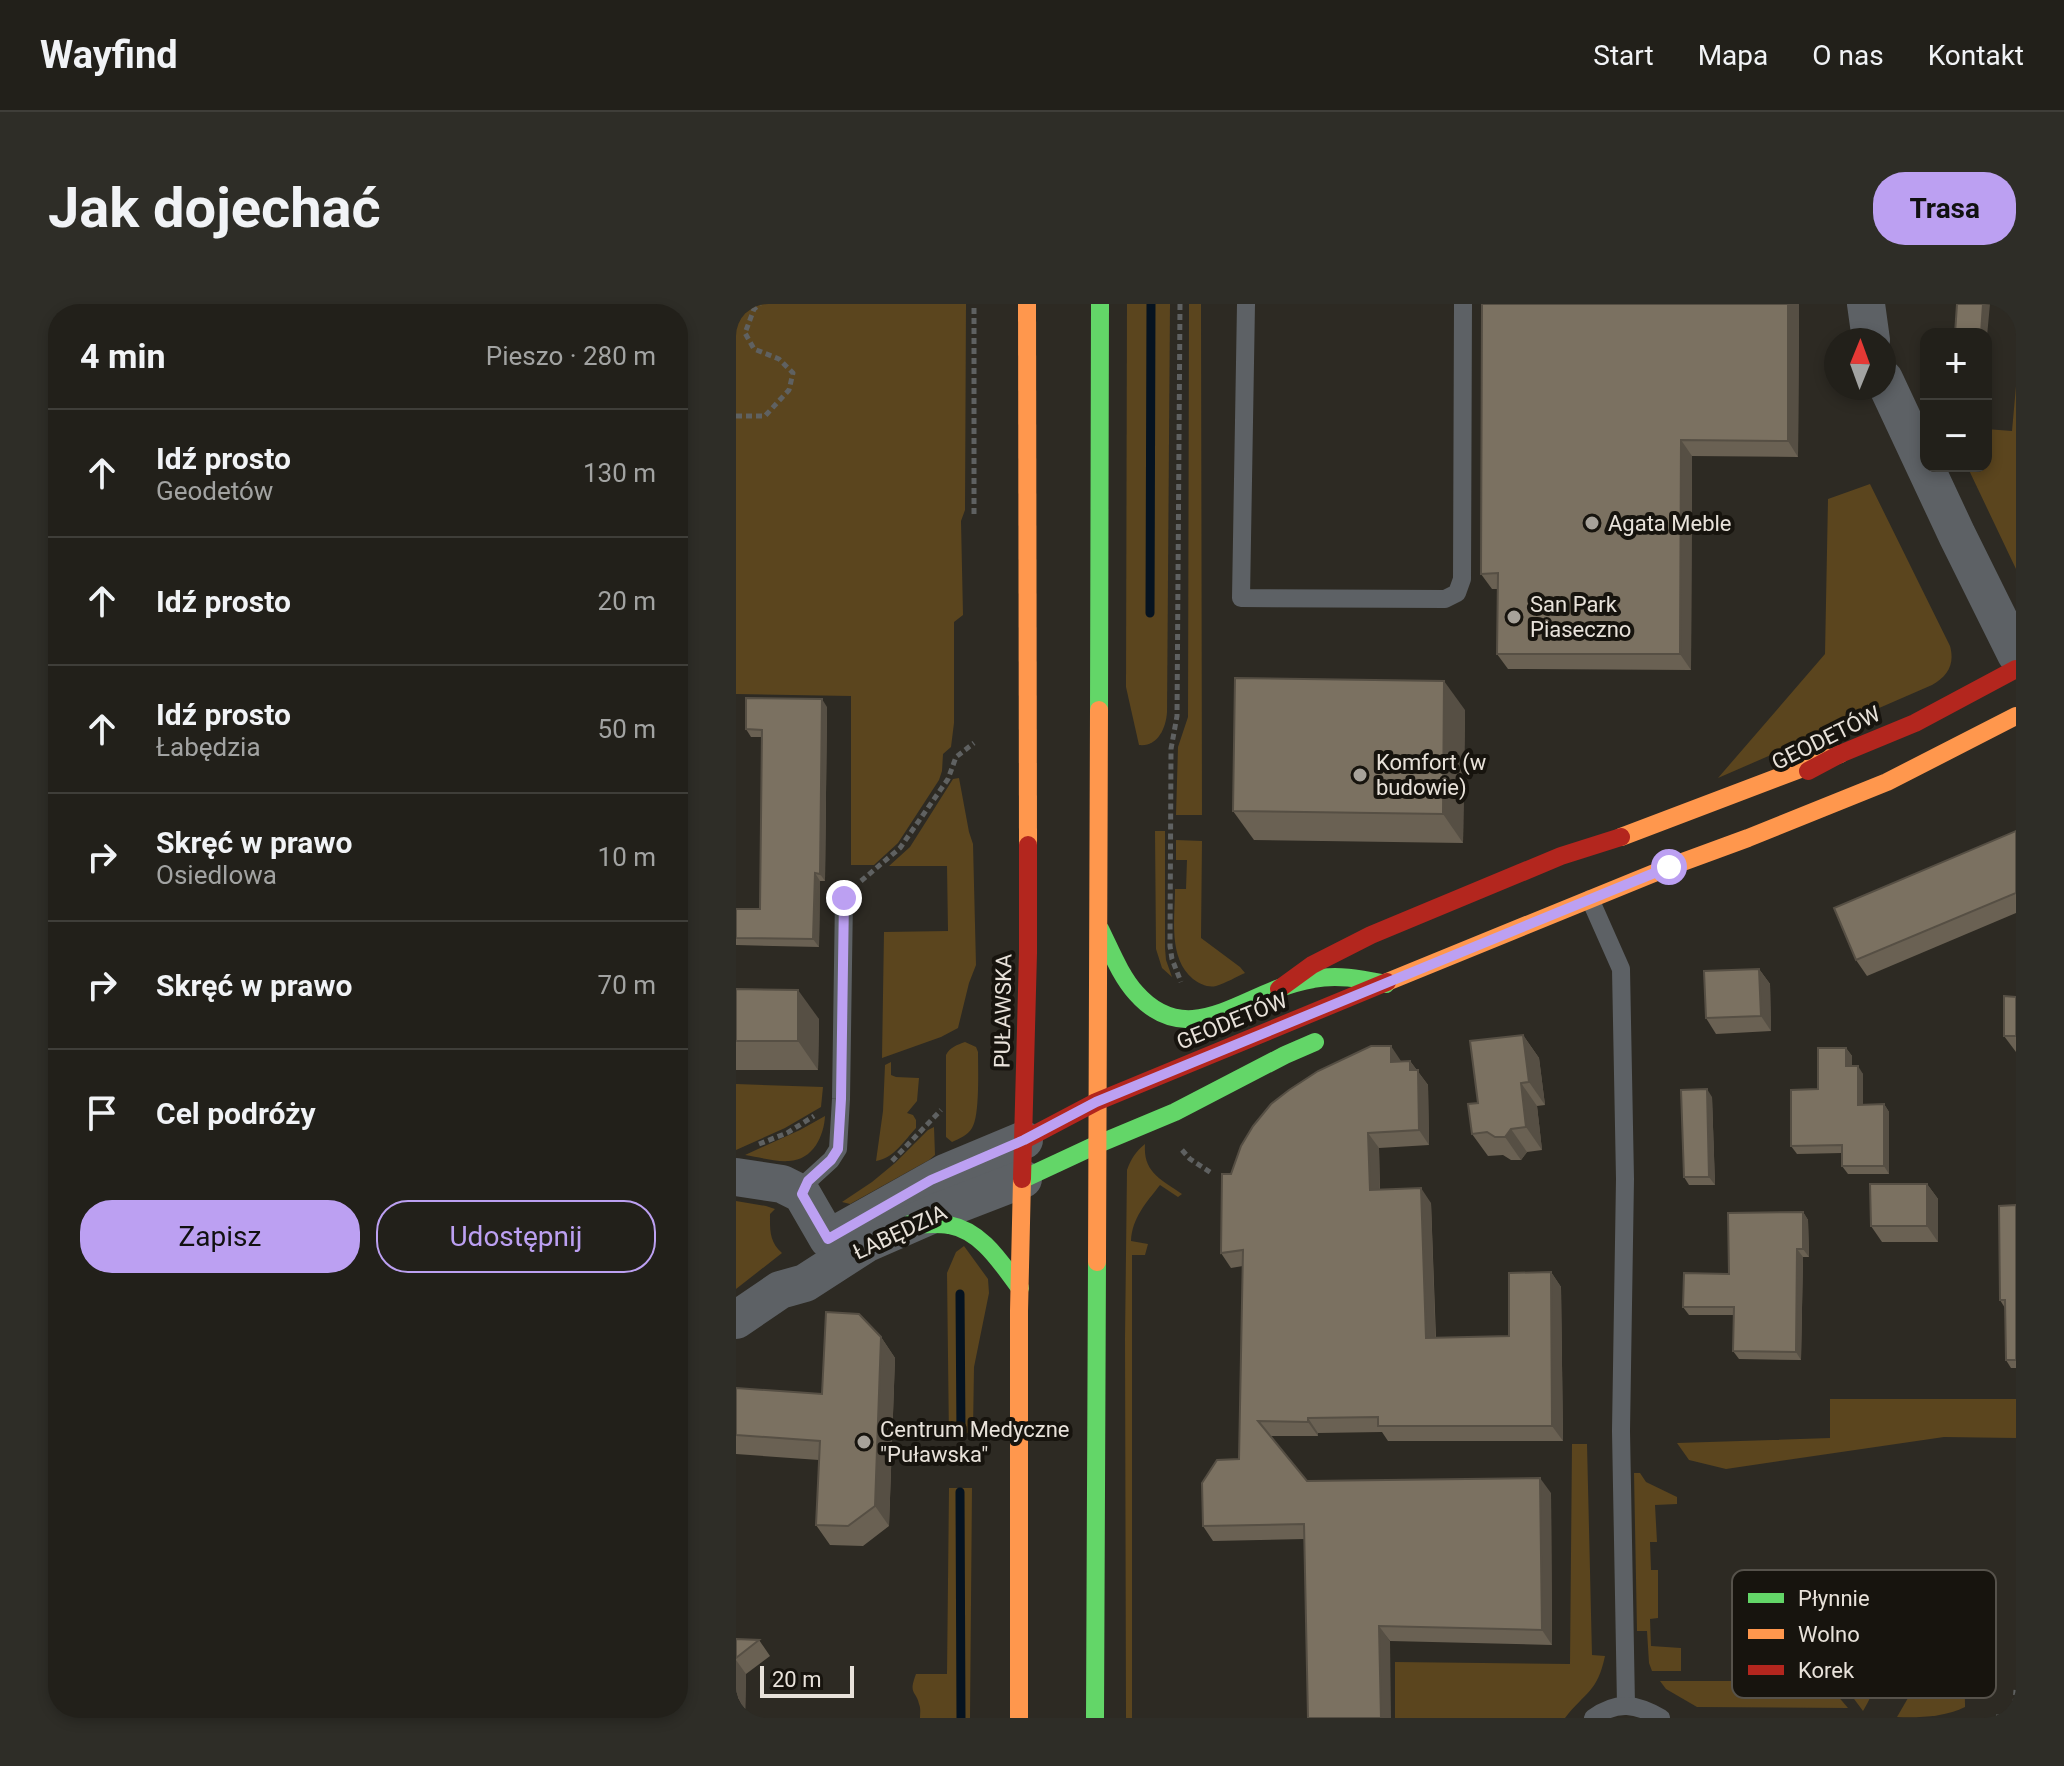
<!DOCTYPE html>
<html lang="pl">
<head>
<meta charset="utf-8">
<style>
	:root { --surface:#22201a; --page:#2e2d27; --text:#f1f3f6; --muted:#a2a3a2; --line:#3f3e39; --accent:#bca0f2 }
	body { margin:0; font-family:Roboto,sans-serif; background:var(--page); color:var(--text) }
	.controls { position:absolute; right:24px; top:24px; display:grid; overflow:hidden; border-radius:16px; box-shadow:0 4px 12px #0003 }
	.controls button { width:72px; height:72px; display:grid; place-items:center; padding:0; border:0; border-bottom:2px solid var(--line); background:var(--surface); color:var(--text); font:40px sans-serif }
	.compass { position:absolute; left:1088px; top:24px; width:72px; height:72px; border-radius:50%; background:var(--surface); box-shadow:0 4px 12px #0003; rotate:1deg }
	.scale { position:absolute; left:24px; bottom:20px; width:94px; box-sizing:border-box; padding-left:8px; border:4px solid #e8e2da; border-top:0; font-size:22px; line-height:28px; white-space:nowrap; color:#e8e2da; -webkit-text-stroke:6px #17140e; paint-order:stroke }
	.stop { position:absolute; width:24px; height:24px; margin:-18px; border:6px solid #bca0f2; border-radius:50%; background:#fff }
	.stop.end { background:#bca0f2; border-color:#fff; box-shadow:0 2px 8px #0008 }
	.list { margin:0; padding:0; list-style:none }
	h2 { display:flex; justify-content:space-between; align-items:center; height:104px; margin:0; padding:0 32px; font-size:34px }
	h2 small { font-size:26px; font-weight:400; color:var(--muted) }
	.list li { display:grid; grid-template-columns:52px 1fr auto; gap:24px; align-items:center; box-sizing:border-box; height:128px; padding:0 32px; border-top:2px solid var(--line) }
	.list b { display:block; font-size:30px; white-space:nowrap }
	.list p { margin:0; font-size:26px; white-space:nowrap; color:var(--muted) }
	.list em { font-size:26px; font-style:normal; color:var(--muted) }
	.actions { display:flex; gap:16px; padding:24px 32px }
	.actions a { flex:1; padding:18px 0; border:2px solid var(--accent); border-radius:32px; text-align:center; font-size:28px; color:var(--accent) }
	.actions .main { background:var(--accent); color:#111 }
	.icon { flex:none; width:44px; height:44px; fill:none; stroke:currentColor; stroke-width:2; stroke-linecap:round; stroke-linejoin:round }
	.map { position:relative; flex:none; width:1280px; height:1414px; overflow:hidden; border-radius:32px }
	header { display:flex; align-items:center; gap:48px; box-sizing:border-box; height:112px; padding:0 40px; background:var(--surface); border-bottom:2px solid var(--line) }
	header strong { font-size:38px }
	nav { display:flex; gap:44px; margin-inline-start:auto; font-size:28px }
	.intro { display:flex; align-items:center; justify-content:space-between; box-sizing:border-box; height:192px; padding:0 48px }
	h1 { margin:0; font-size:56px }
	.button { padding:20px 36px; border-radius:32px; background:var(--accent); color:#111; font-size:28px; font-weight:700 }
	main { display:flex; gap:48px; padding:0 48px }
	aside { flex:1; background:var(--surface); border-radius:32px; box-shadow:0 4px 12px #0003 }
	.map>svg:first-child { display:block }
	.green { fill:#5b451e }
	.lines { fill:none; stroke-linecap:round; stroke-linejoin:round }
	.stream { stroke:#061320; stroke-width:9 }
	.path { stroke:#5f6161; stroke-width:5; stroke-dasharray:6 4; stroke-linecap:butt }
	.lane { stroke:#5d6165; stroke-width:18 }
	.street { stroke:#5d6165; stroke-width:38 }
	.fast { stroke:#63d668; stroke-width:18 }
	.slow { stroke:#ff974d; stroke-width:18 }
	.jam { stroke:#b3261e; stroke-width:18 }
	.wall { fill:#6a6153 }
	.shaded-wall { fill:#564f44 }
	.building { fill:#7b7161; stroke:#564f44; stroke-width:2 }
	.route { stroke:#bca0f2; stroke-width:10 }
	.poi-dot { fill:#a7a29a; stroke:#17140e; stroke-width:3 }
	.labels { text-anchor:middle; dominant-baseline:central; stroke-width:8; stroke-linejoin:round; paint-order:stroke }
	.poi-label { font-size:22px; fill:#e8e2da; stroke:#17140e; text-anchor:start }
	.street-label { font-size:22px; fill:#e8e2da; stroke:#17140e }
	.key { fill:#17140e; stroke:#56524b; stroke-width:2 }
	.key-label { font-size:22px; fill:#e8e2da }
</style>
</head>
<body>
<header>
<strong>Wayfind</strong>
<nav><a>Start</a><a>Mapa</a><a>O nas</a><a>Kontakt</a></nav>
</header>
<div class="intro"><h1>Jak dojechać</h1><a class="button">Trasa</a></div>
<main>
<aside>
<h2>4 min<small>Pieszo · 280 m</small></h2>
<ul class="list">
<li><svg class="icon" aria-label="ahead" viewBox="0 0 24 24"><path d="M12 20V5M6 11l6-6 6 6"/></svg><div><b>Idź prosto</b><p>Geodetów</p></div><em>130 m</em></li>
<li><svg class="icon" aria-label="ahead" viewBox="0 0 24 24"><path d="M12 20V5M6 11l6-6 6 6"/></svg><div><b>Idź prosto</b></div><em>20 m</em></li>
<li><svg class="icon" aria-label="ahead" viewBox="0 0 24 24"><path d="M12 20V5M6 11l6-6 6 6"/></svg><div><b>Idź prosto</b><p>Łabędzia</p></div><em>50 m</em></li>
<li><svg class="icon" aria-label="right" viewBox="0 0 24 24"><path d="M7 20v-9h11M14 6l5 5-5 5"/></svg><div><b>Skręć w prawo</b><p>Osiedlowa</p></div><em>10 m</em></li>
<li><svg class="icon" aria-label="right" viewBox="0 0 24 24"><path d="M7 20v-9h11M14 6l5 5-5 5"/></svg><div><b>Skręć w prawo</b></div><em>70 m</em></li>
<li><svg class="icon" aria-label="arrive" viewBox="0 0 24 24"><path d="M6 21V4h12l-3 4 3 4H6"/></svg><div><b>Cel podróży</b></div></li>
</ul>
<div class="actions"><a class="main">Zapisz</a><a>Udostępnij</a></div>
</aside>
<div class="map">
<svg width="1280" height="1414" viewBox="0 0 1280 1414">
	<rect width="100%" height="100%" fill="#2d2a23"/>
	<!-- green -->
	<g class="green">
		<path d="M0,0h230l-1,206 -4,11 2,94 -9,7v101l-3,24 -8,7 -1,17 -3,9 -41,63 -24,22h-23v-169l-115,-2z"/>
		<path d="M391,0h43l-3,408c-1,17 -10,35 -28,33l-13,-58z"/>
		<path d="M453,0h12l1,511h-26l2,-68 10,-30z"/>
		<path d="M1280,82v183l-49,-103h19v-37l26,2z"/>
		<path d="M1134,180l80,162c5,18 -2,30 -18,39l-214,93 107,-124 3,-155z"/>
		<path d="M223,474l10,54 4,12 3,121 -7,18 -11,45 -17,9 -59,21 2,-126 64,-1 -1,-65h-58l21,-19 43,-68z"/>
		<path d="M419,527h10v117l1,12 6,17 -10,-9 -6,-19z"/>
		<path d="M440,536l26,1 -1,97 39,29 5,6c-9,4 -19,10 -29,13 -8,2 -16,-2 -23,-7 -25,-21 -18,-60 -18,-90h11l1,-29h-11z"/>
		<path d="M229,738l11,5 2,5c0,17 2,64 -6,76 -4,7 -13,11 -20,14l-6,-5v-82c4,-8 11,-10 19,-13z"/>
		<path d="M155,758v13l5,2 23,1 -2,23 -10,12 6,2 3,5v8c-12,13 -22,30 -40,33l7,-50 2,-46z"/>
		<path d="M0,780l87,3 -2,20 -36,21 -49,22z"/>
		<path d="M89,812c-1,20 -12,44 -36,45 -14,1 -30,-4 -44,-6l55,-25z"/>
		<path d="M198,823l1,28 -6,5 -79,44 -8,-2 30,-20 23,-19 33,-33z"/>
		<path d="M409,840c-2,29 16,35 37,50l-4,3 -18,-12c-14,18 -28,33 -29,56l17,3 -3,11h-13v463h-6l-1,-379 2,-169c4,-11 9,-19 18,-26z"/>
		<path d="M0,897l30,5 9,3 -5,5c0,16 -1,27 12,39l-46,36z"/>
		<path d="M228,942l24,33 1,14 -15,74 -1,63 -19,10h-5l-2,-167 9,-21z"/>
		<path d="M1094,1095h186v39l-72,-1 -218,32 -37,-9 -12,-17 153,-5z"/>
		<path d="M836,1140h15l5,211 13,1c-8,37 -19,35 -40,62h-170v-56l175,2z"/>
		<path d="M898,1169h6l6,9 31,15v7l-22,1 2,37h-7l1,28h7v48l-8,1 1,27 30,2v23h-29l-3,-8 -2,-32h-10z"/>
		<path d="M213,1184h23l-2,230h-50c0,-5 1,-9 -1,-14 -3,-14 -11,-9 -3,-30h31z"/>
		<path d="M1098,1344c8,0 18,-1 26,2 28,11 14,43 3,61l-29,-39z"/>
		<path d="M1201,1366c26,0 28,15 28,37 -19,10 -48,11 -68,10l22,-38z"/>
		<path d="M924,1377h165l23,27 -151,-1 -31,-18z"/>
	</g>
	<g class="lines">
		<!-- stream -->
		<g class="stream">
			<path d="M414,309l1,-309"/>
			<path d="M224,990l1,141"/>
			<path d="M224,1188l1,226"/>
		</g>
		<!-- path -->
		<g class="path">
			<path d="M444,0l-3,412 -6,33 -1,197 2,13 9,23"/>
			<path d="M0,112h29l24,-26 4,-17 -14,-14 -25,-10 -9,-16 9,-24 6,-5"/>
			<path d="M238,210v-210"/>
			<path d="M125,577l39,-33 48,-69 8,-22 18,-14"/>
			<path d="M23,840l28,-11 27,-17"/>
			<path d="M446,846l8,9 23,15"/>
			<path d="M156,857l49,-51"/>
			<path d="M1260,1413h18l2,-27"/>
		</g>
		<!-- lane -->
		<g class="lane">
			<path d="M510,0l-5,294 204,1 12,-6 5,-14 1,-275"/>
			<path d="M854,595l31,70 4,210 -4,252 5,274"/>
			<path d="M66,890l6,-13 23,-21 7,-11 3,-50 3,-201"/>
			<path d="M857,1414c24,-18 44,-14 68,0"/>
		</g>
		<!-- street -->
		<g class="street">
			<path d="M1130,0l5,36"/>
			<path d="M1148,75l73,156 59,119"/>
			<path d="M0,873l46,7 20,10 26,45"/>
			<path d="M102,929l107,-60 79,-33"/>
			<path d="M0,1016l44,-30 25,-7 62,-40 73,-32 83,-32"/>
		</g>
		<!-- fast -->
		<g class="fast">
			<path d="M363,406l1,-406"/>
			<path d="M364,625c11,22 20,46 36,64 45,51 92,15 141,-4 11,-4 24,-8 36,-10 25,-5 48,0 73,5"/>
			<path d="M287,875l73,-34 79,-33 110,-57 30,-13"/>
			<path d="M174,920c13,1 26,-1 39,1 33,6 52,38 71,63"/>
			<path d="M359,1414l2,-456"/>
		</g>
		<!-- slow -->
		<g class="slow">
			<path d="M291,0l1,541"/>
			<path d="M885,533l219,-83"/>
			<path d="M651,678l282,-115 79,-29 139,-56 129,-66"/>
			<path d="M361,958l2,-552"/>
			<path d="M283,1414v-407l3,-132"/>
		</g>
		<!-- jam -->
		<g class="jam">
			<path d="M1072,467l32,-17 75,-31 101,-54"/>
			<path d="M543,685l33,-24 59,-30 190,-79 60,-19"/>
			<path d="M288,836l72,-38 291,-120"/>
			<path d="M286,875l6,-226v-108"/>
		</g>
	</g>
	<!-- wall -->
	<g class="wall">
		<path d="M1063,0l-1,153 -106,-1 -1,214 -183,-1 -11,-15 1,-65h-6l-11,-15z"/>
		<path d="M91,403l-2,174h-5l-1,66 -83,-2v-36h24l2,-172h-11l-5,-8z"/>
		<path d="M729,406l-2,133 -209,-3 -21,-29z"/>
		<path d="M1280,527v82l-149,63 -11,-16z"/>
		<path d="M1023,665l11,15 1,47 -55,3 -10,-16z"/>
		<path d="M0,685l83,30 -1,51h-82z"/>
		<path d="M1280,693v55l-12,-16z"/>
		<path d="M787,731l16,23 6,47 -8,1 5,44 -15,2 -6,8h-10l-8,-5 -15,1 -16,-22 6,-31z"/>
		<path d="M1110,744l6,8v10l11,8v30h21l5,8v62h-41l-6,-8v-13l-45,1 -6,-8 27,-57z"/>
		<path d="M674,757l18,24 1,60 -50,3 1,42 51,13 5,135 73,-2 42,-64 10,15 2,154h-175l-6,-9 -64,1v3h-48l37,45 244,12 1,152 -162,-4 -85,-102 -92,2 -10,-15 36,-67 4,-193 -12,2 -10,-15 10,-79 170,-112z"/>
		<path d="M976,793l3,88h-26l-5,-8z"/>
		<path d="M1191,880l11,15v43h-56l-11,-16z"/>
		<path d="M1280,901v163h-5l-5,-8 -1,-52 -5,-8z"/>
		<path d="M1067,908l5,8 1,37h-6l-2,103 -62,-1 -6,-8 1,-36h-45l-6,-8 46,-33z"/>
		<path d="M145,1033l14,21 -6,168 -26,20 -33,-1 -14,-20 3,-65 -83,-6v-66l86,6z"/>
		<path d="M0,1335l23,1 11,16 -24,18 -1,44h-9z"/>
	</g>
	<!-- shaded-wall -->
	<g class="shaded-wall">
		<path d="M1052,0h11l-1,153 -10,-16z"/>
		<path d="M1247,0h7l-4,43v-13h-5z"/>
		<path d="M945,136l11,16 -1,214 -11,-16z"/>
		<path d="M708,377l21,29 -2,133 -20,-29z"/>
		<path d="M86,395l5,8 -2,174 -5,-7z"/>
		<path d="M79,569l5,8 -1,66 -6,-8z"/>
		<path d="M1023,665l11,15 1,47 -10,-15z"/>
		<path d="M62,686l21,29 -1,51 -20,-29z"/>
		<path d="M787,731l16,23 6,47 -16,-23z"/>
		<path d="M655,742l10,15v16l-10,-15z"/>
		<path d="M1110,744l6,8v18l-6,-8z"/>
		<path d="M674,757l18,24 1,60 -10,-15z"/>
		<path d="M1122,762l5,8v38l-5,-7z"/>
		<path d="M785,779l16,23 5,44 -16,-23z"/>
		<path d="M971,785l5,8 3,88 -6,-8z"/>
		<path d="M1148,800l5,8v62l-5,-8z"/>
		<path d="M775,825l16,23 -6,8 -16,-23z"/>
		<path d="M632,829l11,15 1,57 -10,-15z"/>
		<path d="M1191,880l11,15v43l-11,-16z"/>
		<path d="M685,884l10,15 5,149 -10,-14z"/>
		<path d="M1067,908l5,8 1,37 -6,-8z"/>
		<path d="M1061,945l6,8 -2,103 -5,-8z"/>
		<path d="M815,968l10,15 2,154 -11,-15z"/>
		<path d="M145,1033l14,21 -6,168 -14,-20z"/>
		<path d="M572,1114l10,15v3l-10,-14z"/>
		<path d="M804,1174l11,15 1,152 -10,-15z"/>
		<path d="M643,1322l11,15 1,77h-10z"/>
		<path d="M0,1356l10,14 -1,44h-9z"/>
	</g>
	<!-- building -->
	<g class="building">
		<path d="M746,0h306v137l-107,-1 -1,214h-183l1,-81 -17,1z"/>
		<path d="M1221,0h26l-2,30h-26z"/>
		<path d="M499,374l209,3 -1,133 -210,-3z"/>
		<path d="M10,394l76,1 -2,175 -5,-1 -2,66 -77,-1v-29h24l2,-179 -16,-1z"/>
		<path d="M1280,527v62l-160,67 -22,-52z"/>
		<path d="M1023,665l2,47 -55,2 -2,-47z"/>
		<path d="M0,685l62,1v51h-62z"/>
		<path d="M1268,692l12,1v39h-12z"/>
		<path d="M787,731l6,47 -8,1 5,44 -15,2 -6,8h-10l-8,-5 -15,2 -4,-30 10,-1 -8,-62z"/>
		<path d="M635,742h20v16l19,-1v9h8l1,60 -51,3 2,57 51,-2 5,150 83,-2v-63l42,-1 1,154h-174v-9l-70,1v4l-50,-1 49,60 233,-3 2,152 -163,-4 2,92h-73l-4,-194 -101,2 -1,-43 15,-23 22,-1 4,-209 -22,3 1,-79h9l10,-28 12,-20 18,-22 18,-14 29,-19z"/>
		<path d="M1082,744h28v18h12v39l26,-1v62h-42v-21l-51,1v-56l27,-1z"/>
		<path d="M971,785l2,88h-25l-3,-87z"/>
		<path d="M1134,880h57v42h-56z"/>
		<path d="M1280,901v155h-10l-1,-60h-5l-1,-94z"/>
		<path d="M1067,908v37h-6l-1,103 -63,-1 1,-44h-51l1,-34 45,1 -1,-61z"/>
		<path d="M90,1008l33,2 22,23 -6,169 -27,20 -32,-1 4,-84 -84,-6v-47l86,6z"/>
		<path d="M0,1335l23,1 -23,18z"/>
	</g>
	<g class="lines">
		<!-- route -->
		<path class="route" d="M108,594l-3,201 -3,50 -7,11 -23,21 -6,13 26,45 103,-59 93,-40 72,-38 573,-235"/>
	</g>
	<!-- markers -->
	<g class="poi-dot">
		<circle cx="856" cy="219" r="8"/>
		<circle cx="778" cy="313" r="8"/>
		<circle cx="624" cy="471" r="8"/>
		<circle cx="128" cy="1138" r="8"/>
	</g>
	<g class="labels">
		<!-- poi labels -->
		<g class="poi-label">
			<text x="872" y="219">Agata Meble</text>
			<text x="794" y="300">San Park<tspan x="794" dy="25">Piaseczno</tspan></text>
			<text x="640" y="458">Komfort (w<tspan x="640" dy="25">budowie)</tspan></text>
			<text x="144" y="1125">Centrum Medyczne<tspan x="144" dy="25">"Puławska"</tspan></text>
		</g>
		<!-- street labels -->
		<g class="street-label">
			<text transform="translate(1090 434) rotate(-26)">GEODETÓW</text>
			<text transform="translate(267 707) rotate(-89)">PUŁAWSKA</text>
			<text transform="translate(496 717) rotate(-22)">GEODETÓW</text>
			<text transform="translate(164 928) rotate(-25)">ŁABĘDZIA</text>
		</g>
	</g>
	<!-- legend -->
	<rect x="996" y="1266" width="264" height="128" rx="12" class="key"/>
	<rect x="1012" y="1289" width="36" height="10" fill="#63d668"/>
	<rect x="1012" y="1325" width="36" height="10" fill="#ff974d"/>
	<rect x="1012" y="1361" width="36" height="10" fill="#b3261e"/>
	<g class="key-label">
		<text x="1062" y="1302">Płynnie</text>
		<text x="1062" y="1338">Wolno</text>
		<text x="1062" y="1374">Korek</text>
	</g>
</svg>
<div class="controls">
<button>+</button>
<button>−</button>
</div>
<svg class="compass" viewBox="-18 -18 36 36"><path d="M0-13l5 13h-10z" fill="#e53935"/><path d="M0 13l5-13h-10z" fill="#a2a3a2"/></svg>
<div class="scale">20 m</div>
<div class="stop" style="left:933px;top:563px"></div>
<div class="stop end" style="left:108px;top:594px"></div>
</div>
</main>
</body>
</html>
